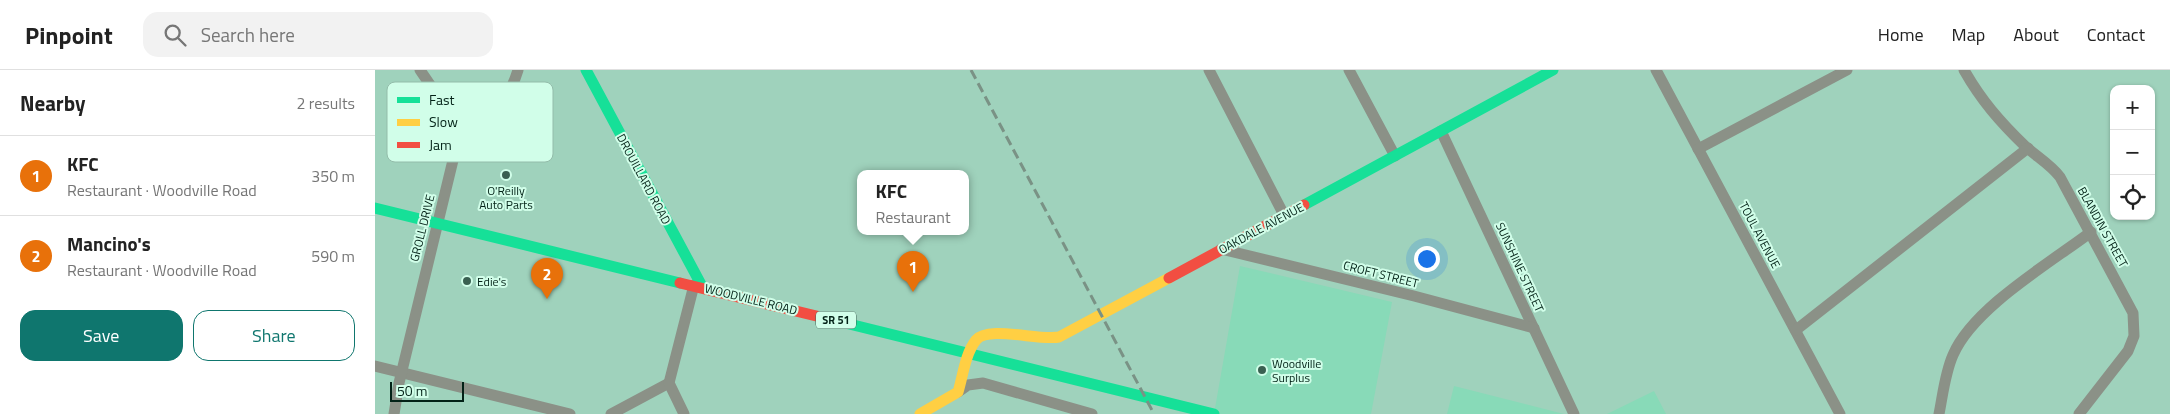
<!DOCTYPE html>
<html lang="en">
<head>
<meta charset="utf-8">
<style>
	:root { --surface:#fff; --page:#f2f2f2; --text:#222; --muted:#767676; --line:#e0e0e0; --accent:#0f766e }
	body { margin:0; font-family:"Titillium Web",sans-serif; background:var(--page); color:var(--text) }
	.controls { position:absolute; right:15px; top:15px; display:grid; overflow:hidden; border-radius:10px; box-shadow:0 1px 4px #0004 }
	.controls button { width:45px; height:45px; display:grid; place-items:center; padding:0; border:0; border-bottom:1px solid var(--line); background:var(--surface); color:var(--text); font:25px sans-serif }
	.scale { position:absolute; left:15px; bottom:12px; width:74px; box-sizing:border-box; padding-left:5px; border:2px solid #032217; border-top:0; font-size:14px; line-height:18px; white-space:nowrap; color:#032217; -webkit-text-stroke:4px #d1fee9; paint-order:stroke }
	.you { position:absolute; left:1051px; top:188px; width:18px; height:18px; margin:-12px; border:4px solid #fff; border-radius:50%; background:#1a73e8; box-shadow:0 0 0 8px #1a73e833 }
	.badge { display:grid; place-items:center; width:32px; height:32px; border-radius:50%; background:var(--accent); color:#fff; font-size:16px; font-weight:700 }
	.pin { position:absolute; translate:-50% -41px; filter:drop-shadow(0 1px 2px #0008) }
	.pin::after { content:''; position:absolute; top:26px; width:18px; height:15px; background:inherit; clip-path:polygon(0 0,100% 0,50% 100%) }
	.popup { position:absolute; left:482px; top:100px; width:112px; height:65px; box-sizing:border-box; display:grid; place-content:center; border-radius:10px; background:var(--surface); filter:drop-shadow(0 1px 4px #0005); font-size:16px; white-space:nowrap; color:var(--muted) }
	.popup b { font-size:19px; color:var(--text) }
	.popup::after { content:''; position:absolute; left:50%; top:100%; margin-left:-10px; border:10px solid transparent; border-top-color:var(--surface) }
	.list { margin:0; padding:0; list-style:none }
	h2 { display:flex; justify-content:space-between; align-items:center; height:65px; margin:0; padding:0 20px; font-size:21px }
	h2 small { font-size:16px; font-weight:400; color:var(--muted) }
	.list li { display:grid; grid-template-columns:32px 1fr auto; gap:15px; align-items:center; box-sizing:border-box; height:80px; padding:0 20px; border-top:1px solid var(--line) }
	.list b { display:block; font-size:19px; white-space:nowrap }
	.list p { margin:0; font-size:16px; white-space:nowrap; color:var(--muted) }
	.list em { font-size:16px; font-style:normal; color:var(--muted) }
	.actions { display:flex; gap:10px; padding:15px 20px }
	.actions a { flex:1; padding:11px 0; border:1px solid var(--accent); border-radius:15px; text-align:center; font-size:18px; color:var(--accent) }
	.actions .main { background:var(--accent); color:#fff }
	.icon { flex:none; width:28px; height:28px; fill:none; stroke:currentColor; stroke-width:2; stroke-linecap:round; stroke-linejoin:round }
	.map { position:relative; flex:none; width:1795px; height:344px; overflow:hidden }
	header { display:flex; align-items:center; gap:30px; box-sizing:border-box; height:70px; padding:0 25px; background:var(--surface); border-bottom:1px solid var(--line) }
	header strong { font-size:24px }
	nav { display:flex; gap:28px; margin-inline-start:auto; font-size:18px }
	.search { width:350px; height:45px; background:var(--page); display:flex; align-items:center; gap:12px; box-sizing:border-box; padding:0 18px; border-radius:15px; color:var(--muted); font-size:19px }
	main { display:flex }
	aside { flex:1; background:var(--surface) }
	.map>svg:first-child { display:block }
	.built { fill:#88dab8 }
	.lines { fill:none; stroke-linecap:round; stroke-linejoin:round }
	.street { stroke:#8b9187; stroke-width:11 }
	.fast { stroke:#16e098; stroke-width:11 }
	.slow { stroke:#ffcf43; stroke-width:11 }
	.jam { stroke:#f24e42; stroke-width:11 }
	.rail { stroke:#7a9285; stroke-width:3; stroke-dasharray:10 5; stroke-linecap:butt }
	.poi-dot { fill:#3a6051; stroke:#d1fee9; stroke-width:2 }
	.labels { text-anchor:middle; dominant-baseline:central; stroke-width:4; stroke-linejoin:round; paint-order:stroke }
	.shield { fill:#d1fee9; stroke:#416456; stroke-width:1 }
	.shield-label { font-size:11px; font-weight:bold; fill:#032217 }
	.street-label { font-size:12px; fill:#032217; stroke:#d1fee9 }
	.poi-label { font-size:12px; fill:#032217; stroke:#d1fee9; text-anchor:start }
	.key { fill:#d1fee9; stroke:#93bcaa; stroke-width:1 }
	.key-label { font-size:14px; fill:#032217 }
</style>
</head>
<body>
<header>
<strong>Pinpoint</strong>
<div class="search"><svg class="icon" aria-label="search" viewBox="0 0 24 24"><circle cx="10" cy="10" r="6"/><path d="M15 15l6 6"/></svg>Search here</div>
<nav><a>Home</a><a>Map</a><a>About</a><a>Contact</a></nav>
</header>
<main>
<aside>
<h2>Nearby<small>2 results</small></h2>
<ul class="list">
<li><span class="badge" style="background:#e8710a">1</span><div><b>KFC</b><p>Restaurant · Woodville Road</p></div><em>350 m</em></li>
<li><span class="badge" style="background:#e8710a">2</span><div><b>Mancino's</b><p>Restaurant · Woodville Road</p></div><em>590 m</em></li>
</ul>
<div class="actions"><a class="main">Save</a><a>Share</a></div>
</aside>
<div class="map">
<svg width="1795" height="344" viewBox="0 0 1795 344">
	<rect width="100%" height="100%" fill="#9fd2bc"/>
	<!-- built -->
	<g class="built">
		<path d="M865,196l152,36 -21,112h-157z"/>
		<path d="M1079,316l110,28h-117z"/>
		<path d="M1279,321l12,23h-59z"/>
	</g>
	<g class="lines">
		<!-- street -->
		<g class="street">
			<path d="M45,0l45,66"/>
			<path d="M834,0l75,145"/>
			<path d="M974,0l46,86"/>
			<path d="M1281,0l184,344"/>
			<path d="M1589,0c17,30 36,52 61,76 12,11 25,18 35,31l73,136 1,23 -6,15 -49,63"/>
			<path d="M1066,61l133,283"/>
			<path d="M1323,79l149,-79"/>
			<path d="M846,179l193,47 120,32"/>
			<path d="M1421,260l232,-182"/>
			<path d="M0,296l195,48"/>
			<path d="M583,322l10,-7 15,-2 109,31"/>
			<path d="M19,344l5,-31 56,-231c9,-18 24,-26 38,-39 13,-11 20,-27 25,-43"/>
			<path d="M236,344l58,-31"/>
			<path d="M309,344l-15,-31 25,-98"/>
			<path d="M1564,344c4,-20 6,-41 14,-59 20,-47 97,-92 138,-123"/>
		</g>
		<!-- fast -->
		<g class="fast">
			<path d="M211,0l117,218"/>
			<path d="M929,135l249,-135"/>
			<path d="M0,138l305,75"/>
			<path d="M458,250l381,94"/>
		</g>
		<!-- slow -->
		<path class="slow" d="M545,344l38,-22c5,-16 7,-38 18,-52 12,-15 63,1 83,-3l110,-59"/>
		<!-- jam -->
		<g class="jam">
			<path d="M794,208l135,-73"/>
			<path d="M305,213l153,37"/>
		</g>
		<!-- rail -->
		<path class="rail" d="M596,0l183,344"/>
	</g>
	<!-- markers -->
	<g class="poi-dot">
		<circle cx="131" cy="105" r="5"/>
		<circle cx="92" cy="211" r="5"/>
		<circle cx="887" cy="300" r="5"/>
	</g>
	<g class="labels">
		<!-- shield labels -->
		<rect class="shield" x="441" y="241.5" width="40" height="17" rx="4"/>
		<g class="shield-label">
			<text x="461" y="250">SR 51</text>
		</g>
		<!-- street labels -->
		<g class="street-label">
			<text transform="translate(269 109) rotate(62)">DROUILLARD ROAD</text>
			<text transform="translate(1728 157) rotate(61)">BLANDIN STREET</text>
			<text transform="translate(47 158) rotate(-76)">GROLL DRIVE</text>
			<text transform="translate(886 158) rotate(-28)">OAKDALE AVENUE</text>
			<text transform="translate(1385 165) rotate(62)">TOUL AVENUE</text>
			<text transform="translate(1145 197) rotate(65)">SUNSHINE STREET</text>
			<text transform="translate(1006 204) rotate(14)">CROFT STREET</text>
			<text transform="translate(376 229) rotate(14)">WOODVILLE ROAD</text>
		</g>
		<!-- poi labels -->
		<g class="poi-label">
			<text x="131" y="120" text-anchor="middle">O'Reilly<tspan x="131" dy="14">Auto Parts</tspan></text>
			<text x="102" y="211">Edie's</text>
			<text x="897" y="293">Woodville<tspan x="897" dy="14">Surplus</tspan></text>
		</g>
	</g>
	<!-- legend -->
	<rect x="12" y="12" width="166" height="80" rx="8" class="key"/>
	<rect x="22" y="27" width="23" height="6" fill="#16e098"/>
	<rect x="22" y="49" width="23" height="7" fill="#ffcf43"/>
	<rect x="22" y="72" width="23" height="6" fill="#f24e42"/>
	<g class="key-label">
		<text x="54" y="35">Fast</text>
		<text x="54" y="57">Slow</text>
		<text x="54" y="80">Jam</text>
	</g>
</svg>
<div class="controls">
<button>+</button>
<button>−</button>
<button><svg class="icon" aria-label="locate" viewBox="0 0 24 24"><circle cx="12" cy="12" r="6"/><path d="M12 2v4M12 18v4M2 12h4M18 12h4"/></svg></button>
</div>
<div class="scale">50 m</div>
<div class="you"></div>
<div class="pin badge" style="left:538px;top:222px;background:#e8710a">1</div>
<div class="popup"><b>KFC</b>Restaurant</div>
<div class="pin badge" style="left:172px;top:229px;background:#e8710a">2</div>
</div>
</main>
</body>
</html>
